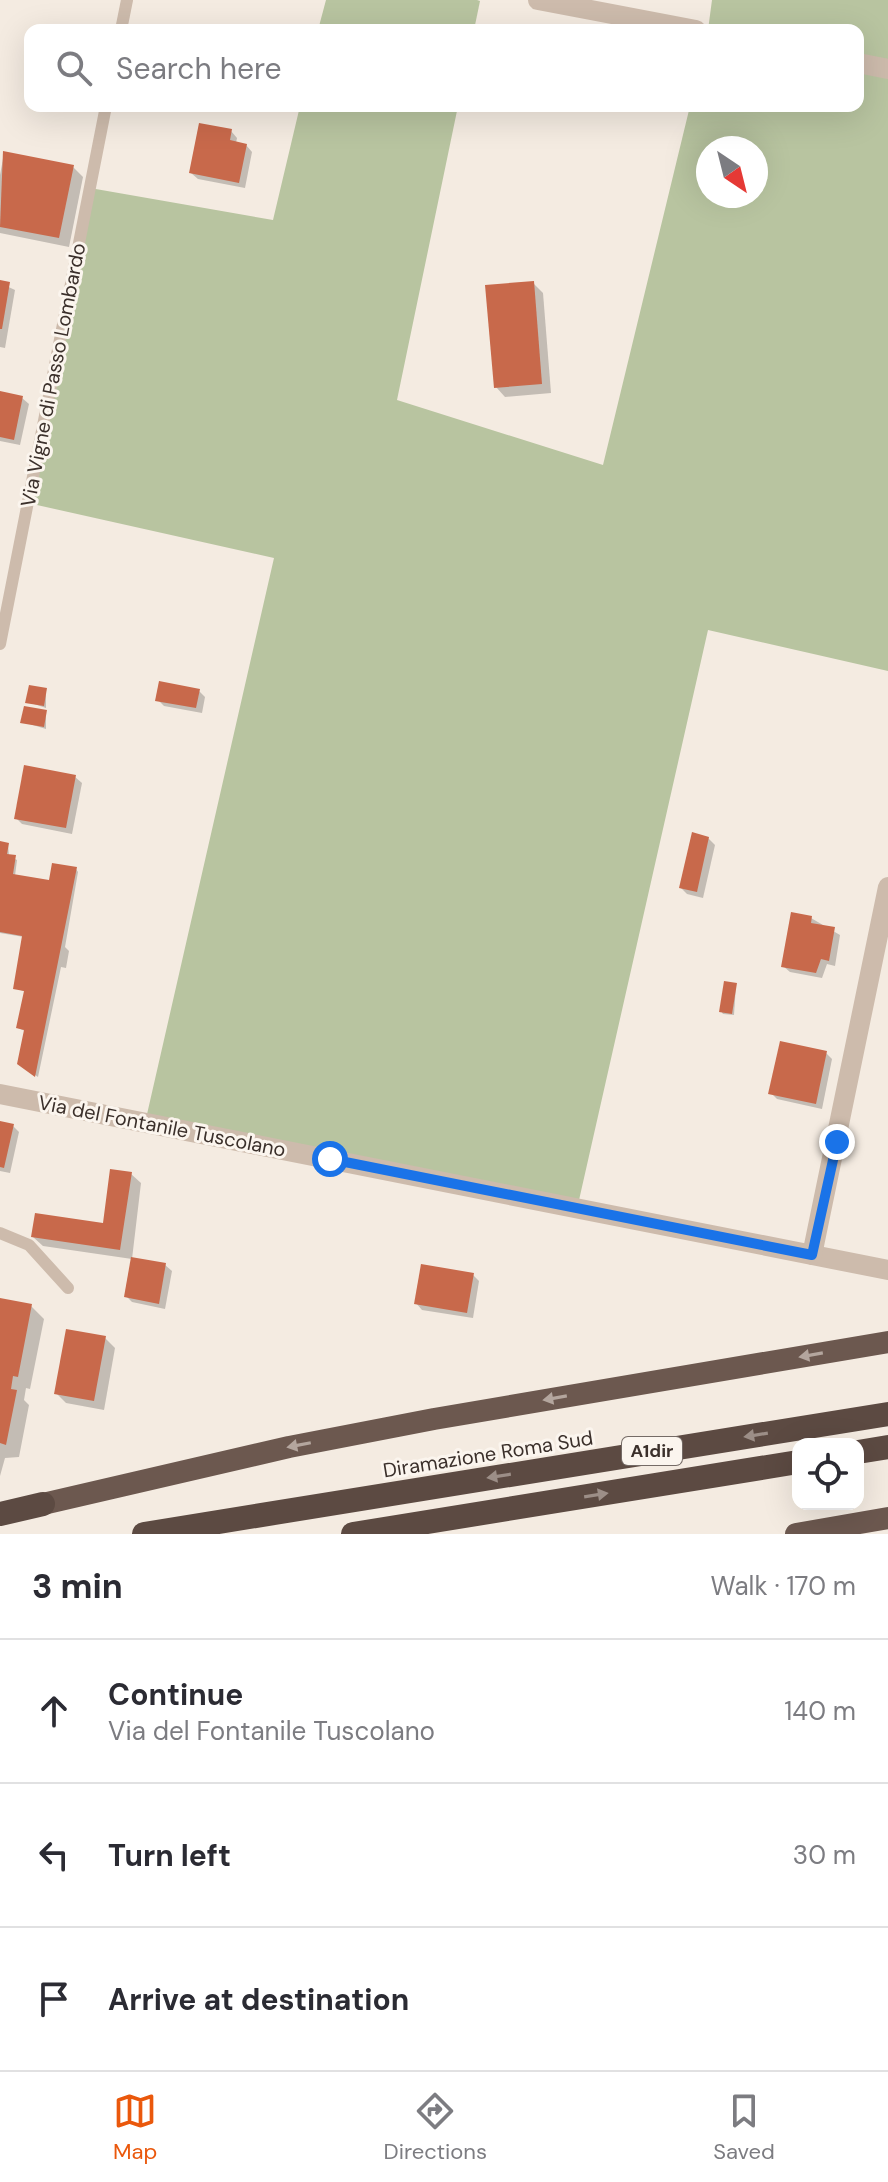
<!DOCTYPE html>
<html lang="en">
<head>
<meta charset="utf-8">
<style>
	:root { --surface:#fff; --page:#f2f2f3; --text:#2b2b33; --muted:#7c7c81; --line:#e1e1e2; --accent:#ea580c }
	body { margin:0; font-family:"DM Sans",sans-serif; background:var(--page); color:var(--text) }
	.controls { position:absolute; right:24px; bottom:24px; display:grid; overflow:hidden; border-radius:16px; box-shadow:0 8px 32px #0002 }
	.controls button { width:72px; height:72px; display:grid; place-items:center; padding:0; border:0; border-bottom:2px solid var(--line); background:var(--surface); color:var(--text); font:40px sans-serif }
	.compass { position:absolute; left:696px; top:136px; width:72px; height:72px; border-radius:50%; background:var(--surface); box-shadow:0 8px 32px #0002; rotate:145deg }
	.stop { position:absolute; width:24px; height:24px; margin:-18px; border:6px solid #1a73e8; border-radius:50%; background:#fff }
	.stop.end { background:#1a73e8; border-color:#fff; box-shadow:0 2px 8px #0008 }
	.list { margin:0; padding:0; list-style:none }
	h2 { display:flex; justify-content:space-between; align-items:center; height:104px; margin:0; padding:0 32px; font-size:34px }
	h2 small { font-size:26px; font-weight:400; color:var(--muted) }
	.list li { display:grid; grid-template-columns:52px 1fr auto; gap:24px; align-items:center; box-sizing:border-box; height:144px; padding:0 32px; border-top:2px solid var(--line) }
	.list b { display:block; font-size:30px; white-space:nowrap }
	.list p { margin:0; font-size:26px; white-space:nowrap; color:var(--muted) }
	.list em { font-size:26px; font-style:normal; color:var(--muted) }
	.icon { flex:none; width:44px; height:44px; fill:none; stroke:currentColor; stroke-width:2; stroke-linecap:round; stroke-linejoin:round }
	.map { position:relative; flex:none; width:888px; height:1534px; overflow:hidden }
	.search { position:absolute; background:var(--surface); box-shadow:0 8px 32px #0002; left:24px; right:24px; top:24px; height:88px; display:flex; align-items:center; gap:20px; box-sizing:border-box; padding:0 28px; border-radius:16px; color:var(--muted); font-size:30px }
	.sheet { height:536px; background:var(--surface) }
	nav { display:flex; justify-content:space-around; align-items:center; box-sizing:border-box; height:112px; border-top:2px solid var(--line); background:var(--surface); font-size:22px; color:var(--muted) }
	nav a { display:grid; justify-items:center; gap:4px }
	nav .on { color:var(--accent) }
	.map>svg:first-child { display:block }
	.green { fill:#b8c4a0; fill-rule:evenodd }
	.shadow { fill:#0003 }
	.building { fill:#c8694b }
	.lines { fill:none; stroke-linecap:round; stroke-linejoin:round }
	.service { stroke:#cdbbac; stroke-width:12 }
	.minor { stroke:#cdbbac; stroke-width:20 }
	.trunk { stroke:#6c584f; stroke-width:22 }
	.motorway { stroke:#5c4a42; stroke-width:24 }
	.oneway { fill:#b4a69e }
	.oneway2 { fill:#9c8e87 }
	.route { stroke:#1a73e8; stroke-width:10 }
	.labels { text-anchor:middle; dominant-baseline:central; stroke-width:6; stroke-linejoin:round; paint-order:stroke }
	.shield { fill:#fbf5ee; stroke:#756b66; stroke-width:2 }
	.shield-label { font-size:18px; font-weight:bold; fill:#3b302b }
	.street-label { font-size:20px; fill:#3b302b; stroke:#fbf5ee }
</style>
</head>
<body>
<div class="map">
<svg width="888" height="1534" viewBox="0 0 888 1534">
	<rect width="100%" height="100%" fill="#f4ebe1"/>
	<!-- green -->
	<g class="green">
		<path d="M326,0h151l3,1 -6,29h-156z"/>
		<path d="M712,0h176v671l-180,-41 -131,579 -432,-86 129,-565 -246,-55 62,-315 183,32 27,-114h158l-61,294 206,65 87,-359h168v-76h-150zM708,148h48v48h-48z"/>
	</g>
	<!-- shadow -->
	<g class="shadow">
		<path d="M231,131l6,7 -1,5 10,2 6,7 -7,36 -47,-9 -7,-6z"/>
		<path d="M4,154l69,13 10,10 -14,70 -69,-14v-58z"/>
		<path d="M0,283l15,7 -10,58 -5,-1z"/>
		<path d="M533,283l10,10 8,100 -46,4 -9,-10z"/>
		<path d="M0,393l22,5 7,6 -9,41 -20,-4z"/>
		<path d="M46,690v18l-18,-6z"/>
		<path d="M199,691l6,6 -3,16 -38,-7 -6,-6z"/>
		<path d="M46,712v17l-23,-7z"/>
		<path d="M75,777l7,6 -10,51 -50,-10 -6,-6z"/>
		<path d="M708,838l7,7 -12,53 -16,-4 -6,-6z"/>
		<path d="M0,843l8,1 1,12 8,4 -2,16 35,7 26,-14 2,3 -13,75 4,4 -3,17 -5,-1 -23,110 -16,-11 3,-35 -7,-3 8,-36 -11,-4 9,-51 -24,-4z"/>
		<path d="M811,918l29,17 -5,31 -8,-2 -5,14 -32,-6 -7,-6z"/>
		<path d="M736,985l-2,30 -11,-1 -2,-3z"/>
		<path d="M826,1053l6,6 -10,50 -45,-10 -6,-6z"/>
		<path d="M0,1123l13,3 6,6 -9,41 -10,-2z"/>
		<path d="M131,1174l10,9 -9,76 -89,-13 -10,-9 71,-12z"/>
		<path d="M165,1265l7,6 -7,38 -33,-7 -6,-6z"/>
		<path d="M473,1275l6,6 -6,37 -51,-8 -6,-7z"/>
		<path d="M0,1300l31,6 13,13 -14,70 -4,-1 -2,12 5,5 -10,52 -14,1 -5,18z"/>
		<path d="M105,1338l10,10 -11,62 -38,-7 -10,-10z"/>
	</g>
	<!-- building -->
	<g class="building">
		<path d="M199,123l33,6 -2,11 17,4 -8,39 -50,-10z"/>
		<path d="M3,151l71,14 -15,73 -59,-11z"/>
		<path d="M0,280l10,2 -8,47h-2z"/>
		<path d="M534,281l8,103 -48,4 -9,-103z"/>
		<path d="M0,391l23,5 -9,44 -14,-3z"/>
		<path d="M159,681l41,8 -4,19 -41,-7z"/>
		<path d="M29,685l18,3 -3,18 -19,-3z"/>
		<path d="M24,706l23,4 -3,17 -24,-4z"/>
		<path d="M24,765l52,10 -10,53 -52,-9z"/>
		<path d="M692,832l17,5 -12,55 -18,-4z"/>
		<path d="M0,841l9,2 -2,11 9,1 -3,19 36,6 3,-17 25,4 -42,210 -18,-13 7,-34 -8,-2 8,-37 -11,-2 9,-53 -22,-4z"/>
		<path d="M791,912l21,4 -1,7 24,4 -6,34 -8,-2 -5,14 -35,-6z"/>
		<path d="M724,981l13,2 -5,31 -13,-2z"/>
		<path d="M780,1041l47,10 -11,53 -48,-10z"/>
		<path d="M0,1121l14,3 -10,44 -4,-1z"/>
		<path d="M110,1169l22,3 -12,78 -89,-13 4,-24 68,10z"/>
		<path d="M131,1257l35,6 -7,41 -35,-7z"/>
		<path d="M421,1264l53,9 -7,40 -53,-9z"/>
		<path d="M0,1298l32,6 -14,73 -5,-1 -2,13 6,1 -11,55 -6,-2z"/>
		<path d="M66,1329l40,7 -12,65 -40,-7z"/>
	</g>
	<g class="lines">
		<!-- service -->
		<g class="service">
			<path d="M121,30l6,-30"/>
			<path d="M0,644l106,-538"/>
			<path d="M0,1233l29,12 39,43"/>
		</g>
		<!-- minor -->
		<g class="minor">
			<path d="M538,0l158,30"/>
			<path d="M858,63l30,6"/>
			<path d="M0,1094l888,176"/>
			<path d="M812,1255l76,-368"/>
		</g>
		<!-- trunk -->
		<g class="trunk">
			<path d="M43,1504l246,-57 145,-28 454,-77"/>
			<path d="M796,1534l92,-16"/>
		</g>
		<!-- motorway -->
		<g class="motorway">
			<path d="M858,1452l30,-5"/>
			<path d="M0,1514l43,-10"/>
			<path d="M144,1534l744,-120"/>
			<path d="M353,1534l445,-72"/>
		</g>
	</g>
	<!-- one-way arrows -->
	<defs><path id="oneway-solid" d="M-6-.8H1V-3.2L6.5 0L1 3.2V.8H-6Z" transform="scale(2)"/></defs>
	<g class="oneway">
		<use href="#oneway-solid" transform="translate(811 1355) rotate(170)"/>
		<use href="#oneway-solid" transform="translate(555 1398) rotate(170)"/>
		<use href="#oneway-solid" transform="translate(299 1445) rotate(169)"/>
	</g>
	<g class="oneway2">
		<use href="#oneway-solid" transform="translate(756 1435) rotate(171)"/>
		<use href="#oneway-solid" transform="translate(499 1476) rotate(171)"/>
		<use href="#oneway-solid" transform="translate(596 1495) rotate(-9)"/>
	</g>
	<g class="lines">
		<!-- route -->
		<path class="route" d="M330,1159l482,96 25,-113"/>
	</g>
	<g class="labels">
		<!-- shield labels -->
		<rect class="shield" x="622" y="1437" width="60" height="28" rx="6"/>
		<g class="shield-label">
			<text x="652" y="1451">A1dir</text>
		</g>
		<!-- street labels -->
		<g class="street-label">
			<text transform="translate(53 375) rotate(-79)">Via Vigne di Passo Lombardo</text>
			<text transform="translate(162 1126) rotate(11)">Via del Fontanile Tuscolano</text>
			<text transform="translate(488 1454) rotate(-9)">Diramazione Roma Sud</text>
		</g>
	</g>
</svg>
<div class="controls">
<button><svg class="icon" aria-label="locate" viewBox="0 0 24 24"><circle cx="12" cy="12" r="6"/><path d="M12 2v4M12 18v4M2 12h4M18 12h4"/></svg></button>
</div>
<svg class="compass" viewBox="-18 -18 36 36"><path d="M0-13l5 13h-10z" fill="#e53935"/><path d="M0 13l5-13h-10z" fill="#7c7c81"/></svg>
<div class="stop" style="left:330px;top:1159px"></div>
<div class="stop end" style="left:837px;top:1142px"></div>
<div class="search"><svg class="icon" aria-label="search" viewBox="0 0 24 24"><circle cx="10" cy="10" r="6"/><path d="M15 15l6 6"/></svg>Search here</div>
</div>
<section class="sheet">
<h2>3 min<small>Walk · 170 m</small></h2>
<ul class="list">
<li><svg class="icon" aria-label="ahead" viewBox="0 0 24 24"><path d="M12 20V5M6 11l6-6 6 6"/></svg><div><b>Continue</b><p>Via del Fontanile Tuscolano</p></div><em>140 m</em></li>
<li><svg class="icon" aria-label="left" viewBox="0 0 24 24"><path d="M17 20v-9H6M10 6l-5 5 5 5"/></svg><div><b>Turn left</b></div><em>30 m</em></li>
<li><svg class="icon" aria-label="arrive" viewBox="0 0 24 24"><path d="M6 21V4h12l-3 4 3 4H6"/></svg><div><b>Arrive at destination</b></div></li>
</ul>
</section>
<nav>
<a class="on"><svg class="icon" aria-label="map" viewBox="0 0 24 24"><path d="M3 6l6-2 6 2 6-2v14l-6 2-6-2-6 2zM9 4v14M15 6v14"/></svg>Map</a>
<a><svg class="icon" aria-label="directions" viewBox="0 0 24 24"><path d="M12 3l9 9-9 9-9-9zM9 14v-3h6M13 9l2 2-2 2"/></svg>Directions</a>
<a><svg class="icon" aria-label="saved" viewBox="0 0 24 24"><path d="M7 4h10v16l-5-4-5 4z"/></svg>Saved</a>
</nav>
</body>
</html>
